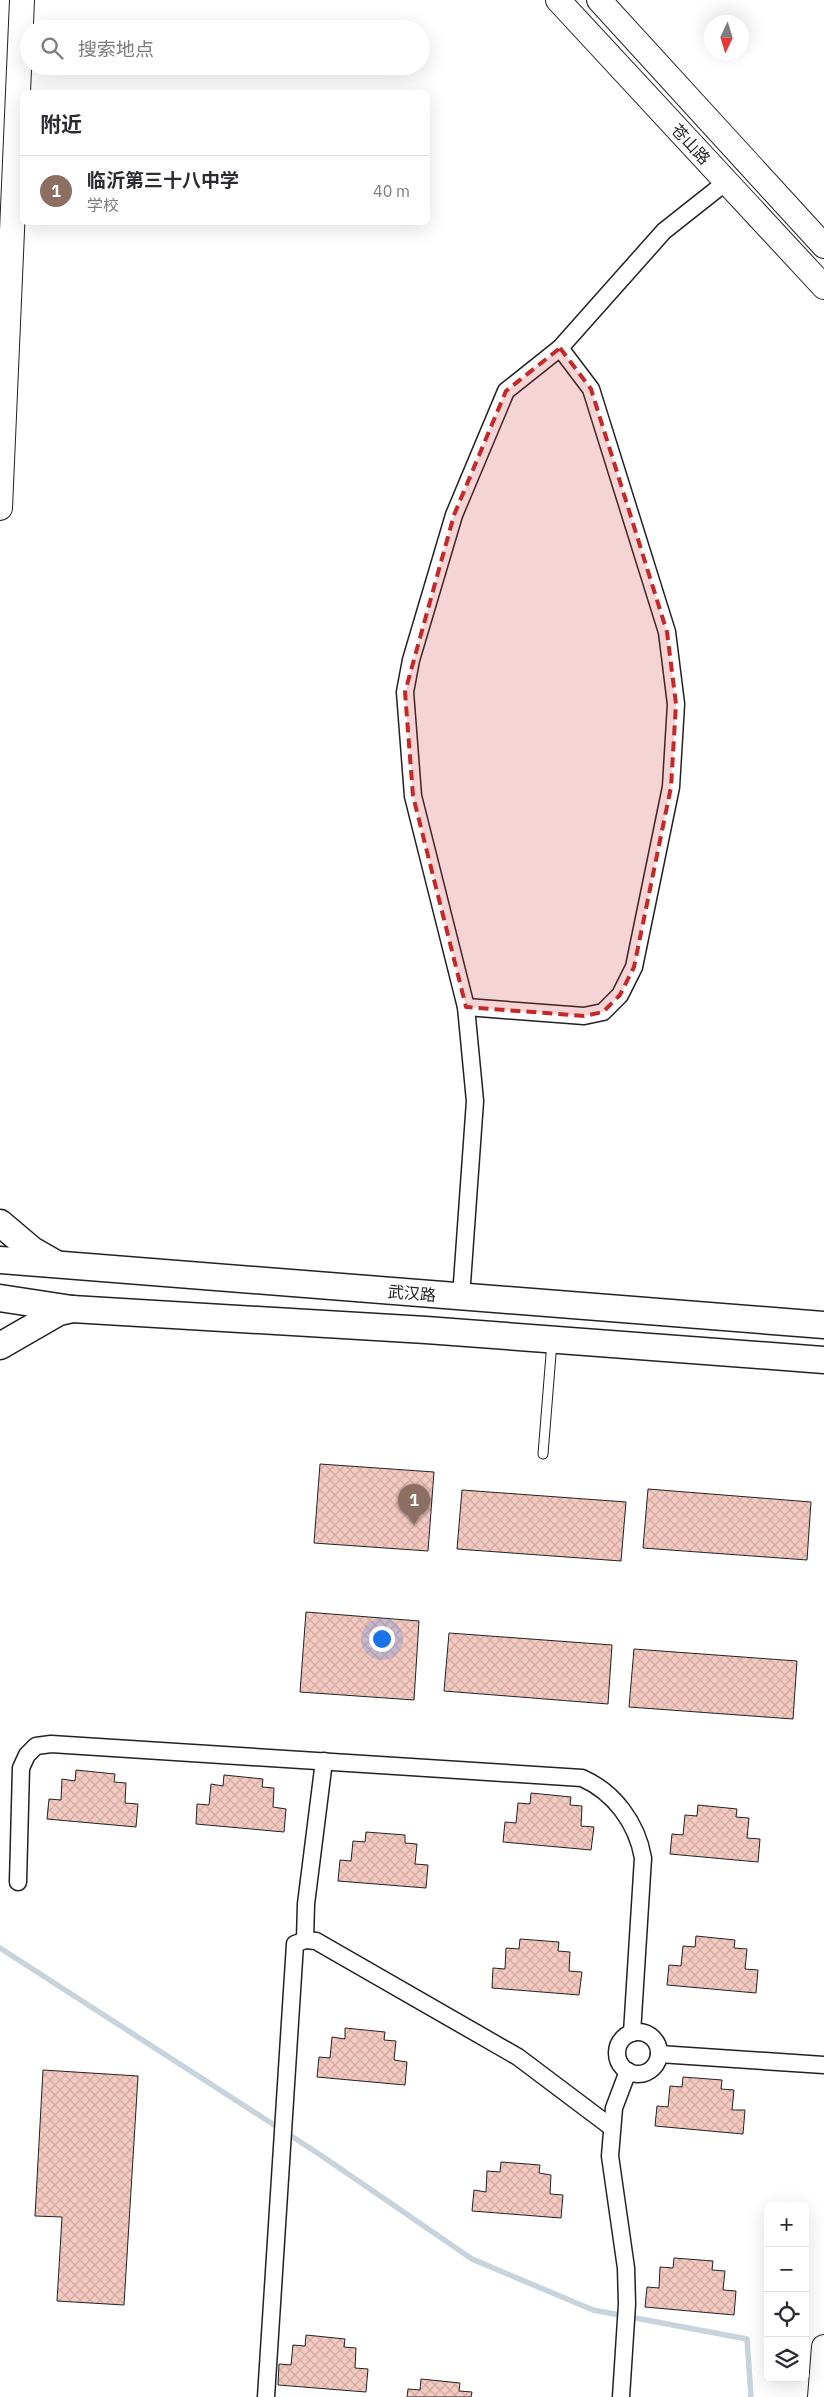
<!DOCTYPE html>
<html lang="zh">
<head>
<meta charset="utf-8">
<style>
	:root { --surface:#fff; --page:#f7f7f7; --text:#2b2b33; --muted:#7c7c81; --line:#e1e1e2; --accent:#c62828 }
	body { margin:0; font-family:"IBM Plex Sans","Noto Sans SC",sans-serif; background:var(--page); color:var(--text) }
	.controls { position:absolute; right:15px; bottom:15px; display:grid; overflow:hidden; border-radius:8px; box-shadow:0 5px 20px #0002 }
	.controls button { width:45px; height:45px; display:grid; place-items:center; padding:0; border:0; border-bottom:1px solid var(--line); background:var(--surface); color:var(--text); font:25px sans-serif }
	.compass { position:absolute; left:704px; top:15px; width:45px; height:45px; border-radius:50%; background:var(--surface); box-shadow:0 5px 20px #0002; rotate:184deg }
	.you { position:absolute; left:381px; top:1638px; width:18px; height:18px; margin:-12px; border:4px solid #fff; border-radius:50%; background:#1a73e8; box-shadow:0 0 0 8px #1a73e833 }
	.badge { display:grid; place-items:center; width:32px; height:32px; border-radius:50%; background:var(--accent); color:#fff; font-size:16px; font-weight:700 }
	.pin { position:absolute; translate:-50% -41px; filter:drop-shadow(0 1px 2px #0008) }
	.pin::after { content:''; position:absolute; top:26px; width:18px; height:15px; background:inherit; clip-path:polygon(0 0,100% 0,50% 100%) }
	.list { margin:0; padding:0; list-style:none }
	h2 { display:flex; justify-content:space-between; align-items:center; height:65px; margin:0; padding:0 20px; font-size:21px }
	h2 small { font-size:16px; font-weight:400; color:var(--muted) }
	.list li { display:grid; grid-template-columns:32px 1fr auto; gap:15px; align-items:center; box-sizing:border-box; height:70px; padding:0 20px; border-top:1px solid var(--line) }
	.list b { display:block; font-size:19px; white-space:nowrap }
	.list p { margin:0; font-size:16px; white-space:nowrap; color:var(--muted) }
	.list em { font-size:16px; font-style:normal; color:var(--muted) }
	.icon { flex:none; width:28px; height:28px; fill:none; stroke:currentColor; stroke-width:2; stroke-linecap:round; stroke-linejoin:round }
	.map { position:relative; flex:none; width:824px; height:2397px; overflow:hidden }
	.search { position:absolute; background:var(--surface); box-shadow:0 5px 20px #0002; left:20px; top:20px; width:410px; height:55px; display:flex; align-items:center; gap:12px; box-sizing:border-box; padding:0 18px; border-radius:28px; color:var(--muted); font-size:19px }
	.panel { position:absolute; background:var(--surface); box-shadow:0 5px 20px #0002; left:20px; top:90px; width:410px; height:135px; border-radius:8px }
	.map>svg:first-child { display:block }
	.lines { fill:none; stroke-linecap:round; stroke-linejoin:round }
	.stream { stroke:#c7d3dd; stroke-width:5.5 }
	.building { fill:url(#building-cross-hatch); stroke:#222 }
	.lane-casing { stroke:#222; stroke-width:11 }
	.street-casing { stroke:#222; stroke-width:19 }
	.secondary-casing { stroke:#222; stroke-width:26 }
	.primary-casing { stroke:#222; stroke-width:29 }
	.lane { stroke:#fff; stroke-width:9 }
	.street { stroke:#fff; stroke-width:16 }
	.secondary { stroke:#fff; stroke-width:24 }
	.primary { stroke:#fff; stroke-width:26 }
	.marked { fill:#c62828; fill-opacity:0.2; stroke:#c62828; stroke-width:4; stroke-dasharray:10 6; stroke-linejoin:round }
	.labels { text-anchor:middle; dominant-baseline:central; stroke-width:4; stroke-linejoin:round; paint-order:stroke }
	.street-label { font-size:16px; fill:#222; stroke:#fff }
</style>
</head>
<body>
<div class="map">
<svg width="824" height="2397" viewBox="0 0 824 2397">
	<defs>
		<pattern id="building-cross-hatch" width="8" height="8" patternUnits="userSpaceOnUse" patternTransform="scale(1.25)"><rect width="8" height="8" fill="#f3c9c0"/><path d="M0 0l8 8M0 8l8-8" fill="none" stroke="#d0aca5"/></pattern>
	</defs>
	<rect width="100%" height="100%" fill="#fff"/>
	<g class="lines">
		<!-- stream -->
		<path class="stream" d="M0,1948l319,206 153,105 121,51 154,29 4,58"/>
	</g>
	<!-- building -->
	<g class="building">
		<path d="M320,1464l114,8 -6,79 -114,-8z"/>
		<path d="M648,1489l163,13 -4,58 -164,-12z"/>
		<path d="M462,1490l164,12 -5,59 -164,-12z"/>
		<path d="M306,1612l113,9 -5,79 -114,-8z"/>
		<path d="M449,1633l163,12 -4,59 -164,-13z"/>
		<path d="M634,1649l163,12 -4,58 -164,-12z"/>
		<path d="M76,1770l39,4 -1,8 12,1 -1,20 13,1 -2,23 -89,-8 2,-20 12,1 1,-21 13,2z"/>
		<path d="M224,1775l39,4 -1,8 12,1 -1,19 13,2 -2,23 -88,-8 1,-20 12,1 2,-21 12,2z"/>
		<path d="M531,1793l40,4 -1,8 12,1 -1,20 13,1 -3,23 -88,-8 2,-20 11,1 2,-20 12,1z"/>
		<path d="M698,1805l39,4 -1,8 13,1 -2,20 13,1 -2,23 -88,-8 2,-20 11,1 2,-20 12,1z"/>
		<path d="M366,1832l39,3v8l12,1 -2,20 13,1 -2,23 -88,-7 2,-21 11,1 2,-20 12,1z"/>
		<path d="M696,1936l39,4 -1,8 13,1 -2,20 13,1 -2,23 -89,-8 2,-20 12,1 2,-20 12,1z"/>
		<path d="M520,1939l39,3 -1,9 12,1 -1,19 13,1 -3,23 -87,-7 1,-20 12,1 1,-21 13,1z"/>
		<path d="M345,2028l40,4 -1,8 12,1 -2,19 13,2 -2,23 -88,-8 2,-20 11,1 2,-21 13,2z"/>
		<path d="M43,2070l95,6 -14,229 -67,-4 5,-84 -27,-1z"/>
		<path d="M683,2077l39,3 -1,9 13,1 -2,20h13l-2,24 -88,-8 2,-20 11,1 2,-21 12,1z"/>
		<path d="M501,2162l39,3 -1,8 12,2 -1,19 13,1 -2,23 -89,-7 2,-21 12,2 1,-21 13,1z"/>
		<path d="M674,2258l39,3 -1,9 13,1 -2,19 13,1 -2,24 -89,-8 2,-20 12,1 1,-21 13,1z"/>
		<path d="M306,2335l39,4 -1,8 12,1 -1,20 13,1 -2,23 -88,-7 1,-21 12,1 2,-20 12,1z"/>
		<path d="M421,2379l39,4 -1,8 13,1 -1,5h-64l1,-8 12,1z"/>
	</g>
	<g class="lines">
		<!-- lane casing -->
		<g class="lane-casing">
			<path id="lane" d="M543,1454l9,-112"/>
		</g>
		<!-- street casing -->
		<g class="street-casing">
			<g id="street">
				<path d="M466,1007l118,9 19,-4 17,-17 14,-28 37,-180 5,-83 -9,-72 -76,-243 -31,-41 104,-117 62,-49"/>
				<path d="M461,1297l14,-196 -9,-94 -53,-211 -8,-104 6,-32 43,-145 52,-124 54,-43"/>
				<path d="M18,1882l3,-114 6,-13 9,-9 15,-2 531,34c32,14 55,45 61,80l-11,175"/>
				<path d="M305,1940l1,-36 18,-143"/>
				<circle cx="638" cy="2053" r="21"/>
				<path d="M659,2054l165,11"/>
				<path d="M266,2397l29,-453 10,-4 11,1 202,116 93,70"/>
				<path d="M621,2397l6,-93 -1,-36 -16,-112 4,-48 14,-37"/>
			</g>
		</g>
		<!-- secondary casing -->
		<g class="secondary-casing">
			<g id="secondary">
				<path d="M558,0l266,287"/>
				<path d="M599,0l225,246"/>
				<path d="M0,508l22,-508"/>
				<path d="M820,2397l4,-50"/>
			</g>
		</g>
		<!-- primary casing -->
		<g class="primary-casing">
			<g id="primary">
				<path d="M0,1223l32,27 21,12"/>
				<path d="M0,1260l824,65"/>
				<path d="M0,1298l72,11 354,21 398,30"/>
				<path d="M0,1346l59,-34 13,-3"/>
			</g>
		</g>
		<!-- lane -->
		<use href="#lane" class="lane"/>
		<!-- street -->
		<use href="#street" class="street"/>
		<!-- secondary -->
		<use href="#secondary" class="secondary"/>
		<!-- primary -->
		<use href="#primary" class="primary"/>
	</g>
	<!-- marked area -->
	<path class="marked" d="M560,348l31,41 76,243 9,72 -5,83 -37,180 -14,28 -17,17 -19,4 -118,-9 -53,-211 -8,-104 49,-177 52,-124z"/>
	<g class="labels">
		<!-- street labels -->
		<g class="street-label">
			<text transform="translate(691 144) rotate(47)">苍山路</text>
			<text transform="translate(412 1293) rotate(5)">武汉路</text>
		</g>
	</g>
</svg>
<div class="controls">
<button>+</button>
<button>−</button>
<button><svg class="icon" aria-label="locate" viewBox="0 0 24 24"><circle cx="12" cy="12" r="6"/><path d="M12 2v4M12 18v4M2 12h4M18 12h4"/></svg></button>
<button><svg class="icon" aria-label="layers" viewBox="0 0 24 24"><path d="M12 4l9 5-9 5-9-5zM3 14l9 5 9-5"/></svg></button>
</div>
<svg class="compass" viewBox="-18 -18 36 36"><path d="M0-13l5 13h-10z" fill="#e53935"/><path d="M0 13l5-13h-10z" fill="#7c7c81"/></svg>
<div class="you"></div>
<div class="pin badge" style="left:414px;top:1525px;background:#8d6e63">1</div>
<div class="search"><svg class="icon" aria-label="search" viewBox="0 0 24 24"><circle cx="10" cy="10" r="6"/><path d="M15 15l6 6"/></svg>搜索地点</div>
<section class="panel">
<h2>附近<small></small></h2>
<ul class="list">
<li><span class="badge" style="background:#8d6e63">1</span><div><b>临沂第三十八中学</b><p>学校</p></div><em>40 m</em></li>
</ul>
</section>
</div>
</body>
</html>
